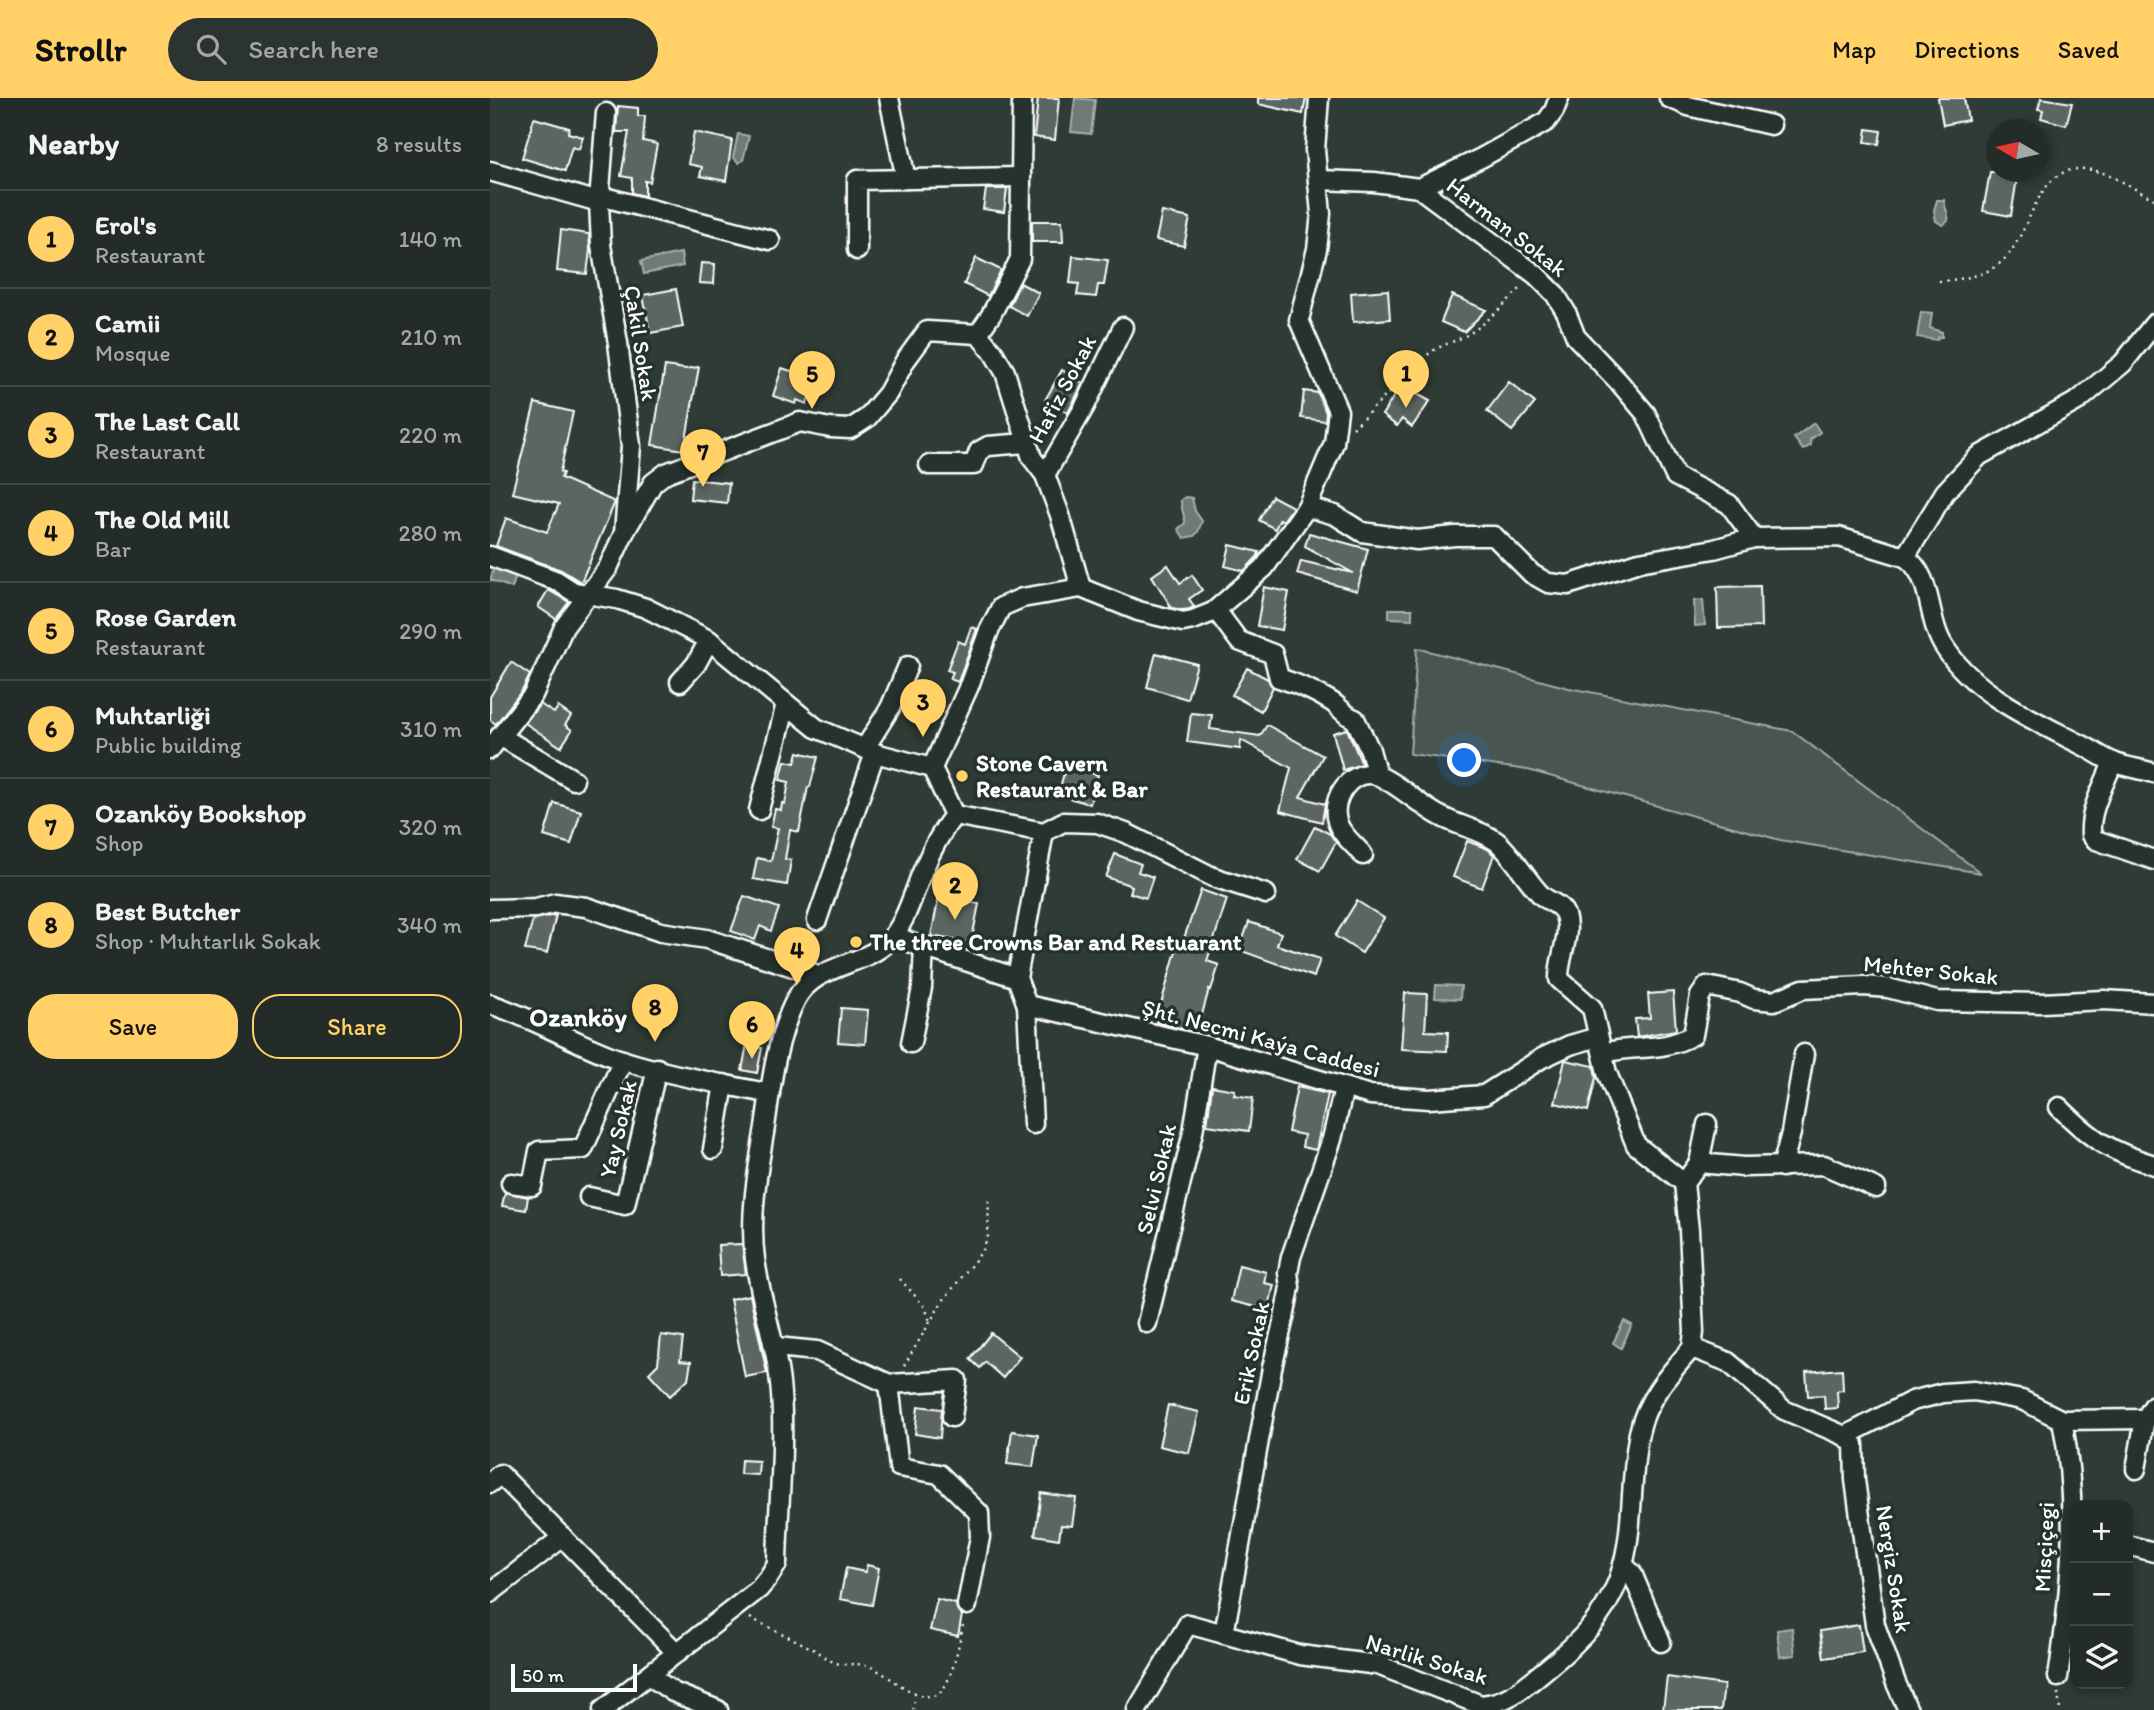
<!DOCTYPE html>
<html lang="en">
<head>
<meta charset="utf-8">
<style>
	:root { --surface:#232c28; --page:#2b3430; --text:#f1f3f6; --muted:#a3a7a8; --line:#404845; --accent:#ffd166 }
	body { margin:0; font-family:Itim,sans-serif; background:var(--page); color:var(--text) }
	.controls { position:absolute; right:21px; bottom:21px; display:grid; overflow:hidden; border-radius:14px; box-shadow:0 4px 10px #0003 }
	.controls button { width:63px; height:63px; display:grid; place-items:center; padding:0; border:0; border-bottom:2px solid var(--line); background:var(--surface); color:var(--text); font:35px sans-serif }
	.compass { position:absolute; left:1496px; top:21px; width:63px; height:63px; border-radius:50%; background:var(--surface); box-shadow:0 4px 10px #0003; rotate:279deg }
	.scale { position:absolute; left:21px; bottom:18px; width:126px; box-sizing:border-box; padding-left:7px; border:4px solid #fff; border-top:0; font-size:19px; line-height:24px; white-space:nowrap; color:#fff; -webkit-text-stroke:5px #26332d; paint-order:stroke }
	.you { position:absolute; left:975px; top:663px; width:24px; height:24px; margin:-18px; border:5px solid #fff; border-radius:50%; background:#1a73e8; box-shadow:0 0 0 10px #1a73e833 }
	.badge { display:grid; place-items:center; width:46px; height:46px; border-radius:50%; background:var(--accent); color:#111; font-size:23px; font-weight:700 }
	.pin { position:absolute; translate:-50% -58px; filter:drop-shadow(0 2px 4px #0008) }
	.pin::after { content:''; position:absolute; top:37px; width:24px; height:21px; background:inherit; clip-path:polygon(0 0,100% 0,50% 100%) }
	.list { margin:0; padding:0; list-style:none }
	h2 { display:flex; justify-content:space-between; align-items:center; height:91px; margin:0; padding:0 28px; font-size:30px }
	h2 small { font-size:23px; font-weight:400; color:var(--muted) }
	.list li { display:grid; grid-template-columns:46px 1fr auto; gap:21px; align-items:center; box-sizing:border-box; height:98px; padding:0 28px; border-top:2px solid var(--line) }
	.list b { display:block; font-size:26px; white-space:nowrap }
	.list p { margin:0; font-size:23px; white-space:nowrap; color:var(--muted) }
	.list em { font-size:23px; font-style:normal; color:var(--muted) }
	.actions { display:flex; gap:14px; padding:21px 28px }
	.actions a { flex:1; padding:16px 0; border:2px solid var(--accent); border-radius:28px; text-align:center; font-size:24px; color:var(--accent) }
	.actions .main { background:var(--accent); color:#111 }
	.icon { flex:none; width:38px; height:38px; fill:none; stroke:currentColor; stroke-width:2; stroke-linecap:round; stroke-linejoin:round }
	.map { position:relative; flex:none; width:1664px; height:1612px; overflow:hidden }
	header { display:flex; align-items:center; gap:42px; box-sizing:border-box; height:98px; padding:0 35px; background:var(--accent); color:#111 }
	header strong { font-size:33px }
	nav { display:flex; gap:38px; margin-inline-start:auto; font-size:24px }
	.search { width:490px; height:63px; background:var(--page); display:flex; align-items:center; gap:18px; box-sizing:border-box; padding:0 24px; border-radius:38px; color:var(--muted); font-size:26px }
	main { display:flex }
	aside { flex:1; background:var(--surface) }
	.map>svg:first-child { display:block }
	.green { fill:#4a544f; stroke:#a4aaa7; stroke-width:2 }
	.water { fill:#707975; stroke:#a9afac; stroke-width:2 }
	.building { fill:#5b6661; stroke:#fff; stroke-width:2 }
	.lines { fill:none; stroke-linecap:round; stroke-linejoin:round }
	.minor-casing { stroke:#fff; stroke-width:23 }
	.path { stroke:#fff; stroke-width:2.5; stroke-dasharray:2 5; stroke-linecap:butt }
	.minor { stroke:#26332d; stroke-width:18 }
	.poi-dot { fill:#ffd166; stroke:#26332d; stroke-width:2.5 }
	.labels { text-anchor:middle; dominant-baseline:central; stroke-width:7; stroke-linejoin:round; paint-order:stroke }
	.street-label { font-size:23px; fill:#fff; stroke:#26332d }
	.poi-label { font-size:23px; font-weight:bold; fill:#fff; stroke:#26332d; text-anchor:start }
	.quarter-label { font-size:26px; font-weight:bold; fill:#fff; stroke:#26332d }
</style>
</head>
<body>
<header>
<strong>Strollr</strong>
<div class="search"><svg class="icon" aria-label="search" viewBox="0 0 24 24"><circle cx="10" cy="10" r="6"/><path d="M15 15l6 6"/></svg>Search here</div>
<nav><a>Map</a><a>Directions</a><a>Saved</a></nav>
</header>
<main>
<aside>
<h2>Nearby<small>8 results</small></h2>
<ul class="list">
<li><span class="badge">1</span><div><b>Erol's</b><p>Restaurant</p></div><em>140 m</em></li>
<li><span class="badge">2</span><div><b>Camii</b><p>Mosque</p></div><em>210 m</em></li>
<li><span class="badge">3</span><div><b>The Last Call</b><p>Restaurant</p></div><em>220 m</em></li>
<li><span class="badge">4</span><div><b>The Old Mill</b><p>Bar</p></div><em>280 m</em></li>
<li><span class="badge">5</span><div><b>Rose Garden</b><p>Restaurant</p></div><em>290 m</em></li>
<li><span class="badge">6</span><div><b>Muhtarliği</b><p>Public building</p></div><em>310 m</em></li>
<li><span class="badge">7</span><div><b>Ozanköy Bookshop</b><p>Shop</p></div><em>320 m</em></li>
<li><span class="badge">8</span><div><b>Best Butcher</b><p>Shop · Muhtarlık Sokak</p></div><em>340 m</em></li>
</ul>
<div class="actions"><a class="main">Save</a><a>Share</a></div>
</aside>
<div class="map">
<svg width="1664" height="1612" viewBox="0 0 1664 1612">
	<rect width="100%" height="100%" fill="#2f3b35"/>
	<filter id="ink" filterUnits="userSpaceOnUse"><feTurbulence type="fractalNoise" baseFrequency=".0143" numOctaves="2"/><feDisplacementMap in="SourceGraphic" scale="14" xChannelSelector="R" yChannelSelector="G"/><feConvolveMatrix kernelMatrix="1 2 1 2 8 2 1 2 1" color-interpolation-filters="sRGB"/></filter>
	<g filter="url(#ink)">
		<!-- green -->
		<path class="green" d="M927,550l152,40 223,43 189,142 -201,-33 -252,-70 -118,-16z"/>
		<!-- water -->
		<g class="water">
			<path d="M585,0l20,2 -4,34 -20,-2z"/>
			<path d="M248,36l11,2 -6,24 -4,3 -6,-6z"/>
			<path d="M1447,102h7c0,7 6,15 4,21l-5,4 -7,-4 -2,-11z"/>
			<path d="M191,155l2,13 -39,8 -3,-13z"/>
			<path d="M1431,214l11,1 -2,15 12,4v5h-4l-1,3 -20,-3z"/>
			<path d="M1324,325l6,9 -10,8 1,5 -8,5 -9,-12z"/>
			<path d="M695,399l7,1 3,13 7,10 -4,11 -4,4 -10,2 -6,-9c2,-2 5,-4 7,-6 1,-2 -5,-18 -4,-23z"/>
			<path d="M4,470l22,8 -4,12 -22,-8z"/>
			<path d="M1213,502l2,25 -10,1 -1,-25z"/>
			<path d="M899,511h23v10l-23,-1z"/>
			<path d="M946,887l25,1 -1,13 -25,-1z"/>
			<path d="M1134,1223l8,4 -11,23 -8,-5z"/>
			<path d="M1302,1530l3,27 -15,2 -3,-27z"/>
		</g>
		<!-- building -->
		<g class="building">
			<path d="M548,0h21l-4,42 -21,-3z"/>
			<path d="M768,0h48l-3,16 -45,-10z"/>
			<path d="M1448,0h26l4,22 -25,5z"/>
			<path d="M1551,0l31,5 -6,22 -25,-7 2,-8 -5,-1z"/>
			<path d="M128,8l20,2v8h7l-2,25 14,3 -7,38 -5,-1v15l-13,-3v-15l-11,-2 8,-44h-13z"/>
			<path d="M44,20l35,10 -1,5 15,4 -4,12 -7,-2 -7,24 -43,-13z"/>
			<path d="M1377,31l14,2 -2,13 -14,-2z"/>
			<path d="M204,34l38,8 -6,41 -26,-5 2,-9 -14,-3z"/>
			<path d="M1500,74h28l-7,44 -28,-5z"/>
			<path d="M496,91h21l-3,23 -21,-3z"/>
			<path d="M672,114l28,6 -6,28 -28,-6z"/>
			<path d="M542,123h30l1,21h-31z"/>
			<path d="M71,132l28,4 1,16 -3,24 -30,-3z"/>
			<path d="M583,158l35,4 -4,25h-6l-2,12 -19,-2 2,-11 -9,-1z"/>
			<path d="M486,160l25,12 -13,26 -24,-12z"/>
			<path d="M211,165l14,1 -1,20 -15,-1z"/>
			<path d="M530,185l19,10 -12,23 -18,-10z"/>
			<path d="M186,191l7,38 -33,6 -7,-38z"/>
			<path d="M898,192l2,29 -37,3 -2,-29z"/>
			<path d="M962,197l34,15 -22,22 -23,-10z"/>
			<path d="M175,268l20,3 14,-2 -15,83 -32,-5z"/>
			<path d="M292,270l33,11 -8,25 -10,-4 -1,4 -23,-8z"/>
			<path d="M572,272l21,13 -15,30 -23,-13z"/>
			<path d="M1019,284l26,21 -23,28 -25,-20z"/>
			<path d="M911,287l29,16 -18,26 -10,-8 -5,7 -15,-11z"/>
			<path d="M814,293l14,2 8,20 -1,8 -24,-3z"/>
			<path d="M45,305l38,9 -13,60 3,1 -2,5 54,24 -34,80 -20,-12 -65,-24 10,-28 41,14 12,-28 -47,-11z"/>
			<path d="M202,381l37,4 -2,20 -37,-4z"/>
			<path d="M782,398l21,11 -10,14 -3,-2 -5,10 -16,-9z"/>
			<path d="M819,435l59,16 -11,42 -60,-17 4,-13 52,12 -48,-27z"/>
			<path d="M740,447l29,7 -1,4 -14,15 -19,-5z"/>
			<path d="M678,467l12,18 12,-8 10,15 -13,9 5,7 -4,3 -7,1 -11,-2 -20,-32z"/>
			<path d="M1270,488l1,41 -43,1 -1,-41z"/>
			<path d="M774,489l25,5 -7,38 -25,-4z"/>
			<path d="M58,492l21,12 -13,17 -18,-12z"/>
			<path d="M481,529l6,2 -19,53 -8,-3 3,-7 -6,-2 11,-29 7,3z"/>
			<path d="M666,555l41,11 -10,35 -40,-12z"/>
			<path d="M21,564l19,13 -7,14 -27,35 -6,-4v-23z"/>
			<path d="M757,570l21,11 5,8 -12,24 -29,-16z"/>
			<path d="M50,606l14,9 4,-6 13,9 -6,9 7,5 -11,17 -36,-24z"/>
			<path d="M701,615l21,2 -2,14 50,7 7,-11 56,31 -23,41 25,7 -3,18 -42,-11 11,-43 -50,-28 -1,9 -53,-7z"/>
			<path d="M857,631l15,35 -19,6 -10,-37z"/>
			<path d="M308,654l20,5 -8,30h-2l-9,45 -9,-2 -5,29 6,1 -4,25 -34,-6 4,-21 14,3 7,-33 -7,-1 4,-18 6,1 1,-7 3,1 4,-22 -9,-2 5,-19 10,2z"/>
			<path d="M576,668l32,9 -8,29 -32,-9z"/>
			<path d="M64,705l27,8 -10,33 -27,-8z"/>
			<path d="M825,728l15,8 6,8 -16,29 -23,-12z"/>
			<path d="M977,743l21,8 6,6 -12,33 -29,-11z"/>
			<path d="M625,756l26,10 -3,8 15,5 -7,21 -16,-5 2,-7 -26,-9z"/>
			<path d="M711,792l26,9 -20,62 12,4 -8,25 -2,-1 -9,33 -13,-3 -3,10 -28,-7 23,-82 4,1z"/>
			<path d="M254,798l35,12 -8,23 -11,-5 -5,14 -24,-9z"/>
			<path d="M449,798l40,8 -8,39 -40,-7z"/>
			<path d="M867,803l27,17 -22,35 -27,-17z"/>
			<path d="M66,817l-9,38 -22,-3 8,-31z"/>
			<path d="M759,824l32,11 -4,12 43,14 -6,18 -75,-27z"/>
			<path d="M1183,894l3,38 -39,7 -2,-18 15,-1 -2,-24z"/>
			<path d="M915,895l22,1 -2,37 23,1 -1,19 -46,-2z"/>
			<path d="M351,910l27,2 -3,34 -27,-2z"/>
			<path d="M257,946l15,4 -5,25 -15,-3z"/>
			<path d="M1075,962l29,6 2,11 -8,34 -33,-8z"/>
			<path d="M722,988l23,4 -1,5 19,3 -4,33 -42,-6z"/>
			<path d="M807,989l31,7 -12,56 -14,-3 2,-12 -16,-3z"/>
			<path d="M15,1094l23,5 -2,13 -24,-4z"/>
			<path d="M252,1146l4,30 -26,2 -2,-31z"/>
			<path d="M749,1167l27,7 -2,11 10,2 -6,25 -37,-9z"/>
			<path d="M260,1197l17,78 -22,4 -15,-78z"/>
			<path d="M501,1235l29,24 -17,21 -18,-16 -5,6 -10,-9z"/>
			<path d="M171,1237l22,3 -3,23 11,1 -3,17 -18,17 -21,-23 9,-9z"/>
			<path d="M1352,1271l1,21 -6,1 1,17 -13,1 -1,-14 -16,1 -2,-24z"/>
			<path d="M678,1307l31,7 -10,41 -30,-7z"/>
			<path d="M428,1308l24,3 -2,29 -25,-4z"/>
			<path d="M522,1333l26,4 -5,32 -26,-3z"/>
			<path d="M251,1362l18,1 -1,14 -18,-1z"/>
			<path d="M551,1395l35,5 -4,28 -11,-1 -2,14 -24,-4z"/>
			<path d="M377,1467l12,3 -7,37 -32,-6 6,-31 19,4z"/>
			<path d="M447,1501l19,5 1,5 5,6 -4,21 -28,-6z"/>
			<path d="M1369,1527l4,27 -39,6 -4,-27z"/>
			<path d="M1177,1579l57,8 -3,25h-58z"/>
		</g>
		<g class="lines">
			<!-- minor casing -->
			<g class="minor-casing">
				<g id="minor">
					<path d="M399,0l17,81"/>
					<path d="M1179,0l19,8 83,19"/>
					<path d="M0,73l109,31"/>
					<path d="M829,82l55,2 45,6 117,87 19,19 11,18 10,25 43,45 27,32 29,62 54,28 25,34"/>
					<path d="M929,90l62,-30 65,-36 8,-11 5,-13"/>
					<path d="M110,98l170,44"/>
					<path d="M367,152v-70l163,-3"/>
					<path d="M488,236l13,-19 29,-56 2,-161"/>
					<path d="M439,367h45l5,-14 9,-5 38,-3"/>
					<path d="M555,377l40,-69 38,-79"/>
					<path d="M817,409l28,8 27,17 55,8 38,-4h39l38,38 16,9 20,2 71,-23 75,-13 40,-11 85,-1 66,20c29,19 21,64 40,91 30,46 88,72 135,96 11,5 21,13 33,18 12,5 28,7 41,11"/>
					<path d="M134,435l29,-50 13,-10 134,-51 30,6 20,1 17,-11 21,-25 17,-32 22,-30 51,3 15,18 12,20 27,86 13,17 15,40 21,73"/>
					<path d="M0,458l67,25 17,11 43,7 29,9 63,32 107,88 59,25 57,15"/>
					<path d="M1415,459l40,-65 34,-36 100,-56 44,-37 31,-39"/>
					<path d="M591,490l57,23 45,11 10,-2 20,-8 51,-44 43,-61 27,-64 4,-32 -39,-91 18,-71 4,-35 -6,-64 4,-52"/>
					<path d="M726,512l23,31 34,13 6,24c19,6 36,13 53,24 9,6 12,13 23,17l15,31 7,25"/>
					<path d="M190,584l16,-18 13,-24"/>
					<path d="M10,638l74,44"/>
					<path d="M375,650l25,-40 18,-42"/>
					<path d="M0,651l43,-54 31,-68 44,-59 16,-35 7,-87 -13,-103 -17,-98 -2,-43 7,-89"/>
					<path d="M1623,664c-9,24 -24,47 -22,73l5,5 58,20"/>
					<path d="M442,670l37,-82 19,-53 13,-26 21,-9 59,-10"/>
					<path d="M269,712l27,-106"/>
					<path d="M464,717l90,17 19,-10 34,1 29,10 87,44 53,17"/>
					<path d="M873,757c-8,-10 -23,-21 -26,-34 -7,-23 15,-55 42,-45 22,10 41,30 63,41 17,9 39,13 54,24 14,10 31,40 45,54 9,8 19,8 24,20 7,20 -7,44 -6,64l33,29 15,65 29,72 48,38 5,47 5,102 -2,16"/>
					<path d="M0,811l46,-1 19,-5 31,4 75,25 46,7 111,36"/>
					<path d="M327,822l58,-167"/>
					<path d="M404,837l20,9 103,34 10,27 180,41 163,49 59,4 55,-4 58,-37 28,-13 28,-8"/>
					<path d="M527,880l27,-146"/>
					<path d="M0,906c43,14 81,37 123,53 48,17 107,26 157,37"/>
					<path d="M537,907l6,119"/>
					<path d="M421,945l11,-55 2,-42"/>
					<path d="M1113,955c35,-9 57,0 90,-18l7,-39 7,-10 33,7 14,6 20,2 29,-12 61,-3 24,2 49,13 105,2 62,-3 50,3"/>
					<path d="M1569,1009c33,33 50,44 95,58"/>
					<path d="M223,1051l11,-65"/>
					<path d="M1209,1065l8,-39"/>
					<path d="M1292,1069l9,-34 13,-79"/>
					<path d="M21,1085l21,3 7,-35 44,-2 40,-89"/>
					<path d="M1194,1085l15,-20 45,4 80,-2 52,23"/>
					<path d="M99,1099l36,8 32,-137"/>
					<path d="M657,1225l46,-191 14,-86"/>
					<path d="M286,1249l41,4 72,33 68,-4 -5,37"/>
					<path d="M1202,1250l36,14 56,48 61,26 67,-35 31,-8 31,-2 48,9 40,20 83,-1"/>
					<path d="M399,1286l10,83 40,7 40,39 1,24 -13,68"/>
					<path d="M1355,1338l9,8 1,36 20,145 21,58 12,27"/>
					<path d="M1646,1371l9,-50 9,-14"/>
					<path d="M0,1385l10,-9 176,178"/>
					<path d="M1638,1447l26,7"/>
					<path d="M1133,1467l9,8 29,69"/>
					<path d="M0,1495l73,-56"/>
					<path d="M734,1536l48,-266 12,-50 6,-31 -2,-14 3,-16 41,-118 12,-51"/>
					<path d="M160,1578l23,16 45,18"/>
					<path d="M1568,1579c13,-84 21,-173 4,-257"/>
					<path d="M113,1612l156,-121 9,-11 9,-14c1,-56 8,-114 4,-170 -3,-46 -20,-89 -26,-135 -6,-43 3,-90 10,-132 6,-42 11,-89 31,-128 19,-35 65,-32 92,-57 17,-16 26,-51 35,-72 8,-19 18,-38 31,-55l-22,-47"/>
					<path d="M647,1612l51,-86 112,31 78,10 103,40c27,-2 43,-18 64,-35 35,-28 67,-60 78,-105 11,-41 7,-90 16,-132 7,-34 31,-60 53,-85"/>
				</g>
			</g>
			<!-- path -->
			<g class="path">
				<path d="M1449,183c21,-2 39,-3 57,-15 37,-24 35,-101 89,-97 24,2 48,20 69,30"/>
				<path d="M863,330l43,-42c14,-5 23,-25 35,-34 10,-7 23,-10 34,-16 22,-12 40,-33 58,-50"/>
				<path d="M410,1181l25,28 5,14"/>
				<path d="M414,1268l38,-64 41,-52 5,-14 1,-40"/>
				<path d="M260,1520c21,10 42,20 63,31 8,4 16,12 23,14 11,3 21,-1 32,3 21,7 47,37 68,29 16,-6 24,-58 28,-74"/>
				<path d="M1568,1595l2,17"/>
				<path d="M423,1612l2,-14"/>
			</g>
			<!-- minor -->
			<use href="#minor" class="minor"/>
		</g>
	</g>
	<!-- markers -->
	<g class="poi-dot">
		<circle cx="472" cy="678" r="7"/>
		<circle cx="366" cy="844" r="7"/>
	</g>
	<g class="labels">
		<!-- street labels -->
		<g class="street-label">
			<text transform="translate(1017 129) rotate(38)">Harman Sokak</text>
			<text transform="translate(151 245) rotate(81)">Çakil Sokak</text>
			<text transform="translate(572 291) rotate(-62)">Hafiz Sokak</text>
			<text transform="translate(1441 872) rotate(6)">Mehter Sokak</text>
			<text transform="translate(771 940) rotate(15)">Şht. Necmi Kaýa Caddesi</text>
			<text transform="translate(128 1031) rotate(-77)">Yay Sokak</text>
			<text transform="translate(666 1081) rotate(-77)">Selvi Sokak</text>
			<text transform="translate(761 1255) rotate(-78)">Erik Sokak</text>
			<text transform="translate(1554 1449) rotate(-87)">Misçiçegi</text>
			<text transform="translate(1404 1471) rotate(81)">Nergiz Sokak</text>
			<text transform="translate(937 1561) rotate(17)">Narlik Sokak</text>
		</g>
		<!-- poi labels -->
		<g class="poi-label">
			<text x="486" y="665">Stone Cavern<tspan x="486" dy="26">Restaurant &amp; Bar</tspan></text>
			<text x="380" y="844">The three Crowns Bar and Restuarant</text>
		</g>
		<!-- quarter labels -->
		<g class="quarter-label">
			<text x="88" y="919">Ozanköy</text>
		</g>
	</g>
</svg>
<div class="controls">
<button>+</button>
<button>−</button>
<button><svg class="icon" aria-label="layers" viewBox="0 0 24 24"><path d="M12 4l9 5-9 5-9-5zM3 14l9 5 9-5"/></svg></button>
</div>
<svg class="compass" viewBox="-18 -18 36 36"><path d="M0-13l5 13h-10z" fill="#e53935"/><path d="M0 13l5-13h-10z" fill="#a3a7a8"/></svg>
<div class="scale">50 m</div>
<div class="you"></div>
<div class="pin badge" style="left:916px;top:310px">1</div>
<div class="pin badge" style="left:465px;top:822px">2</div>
<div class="pin badge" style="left:433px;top:639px">3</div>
<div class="pin badge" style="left:307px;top:887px">4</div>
<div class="pin badge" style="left:322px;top:311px">5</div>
<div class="pin badge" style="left:262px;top:961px">6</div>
<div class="pin badge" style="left:213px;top:389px">7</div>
<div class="pin badge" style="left:165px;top:944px">8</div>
</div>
</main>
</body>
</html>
